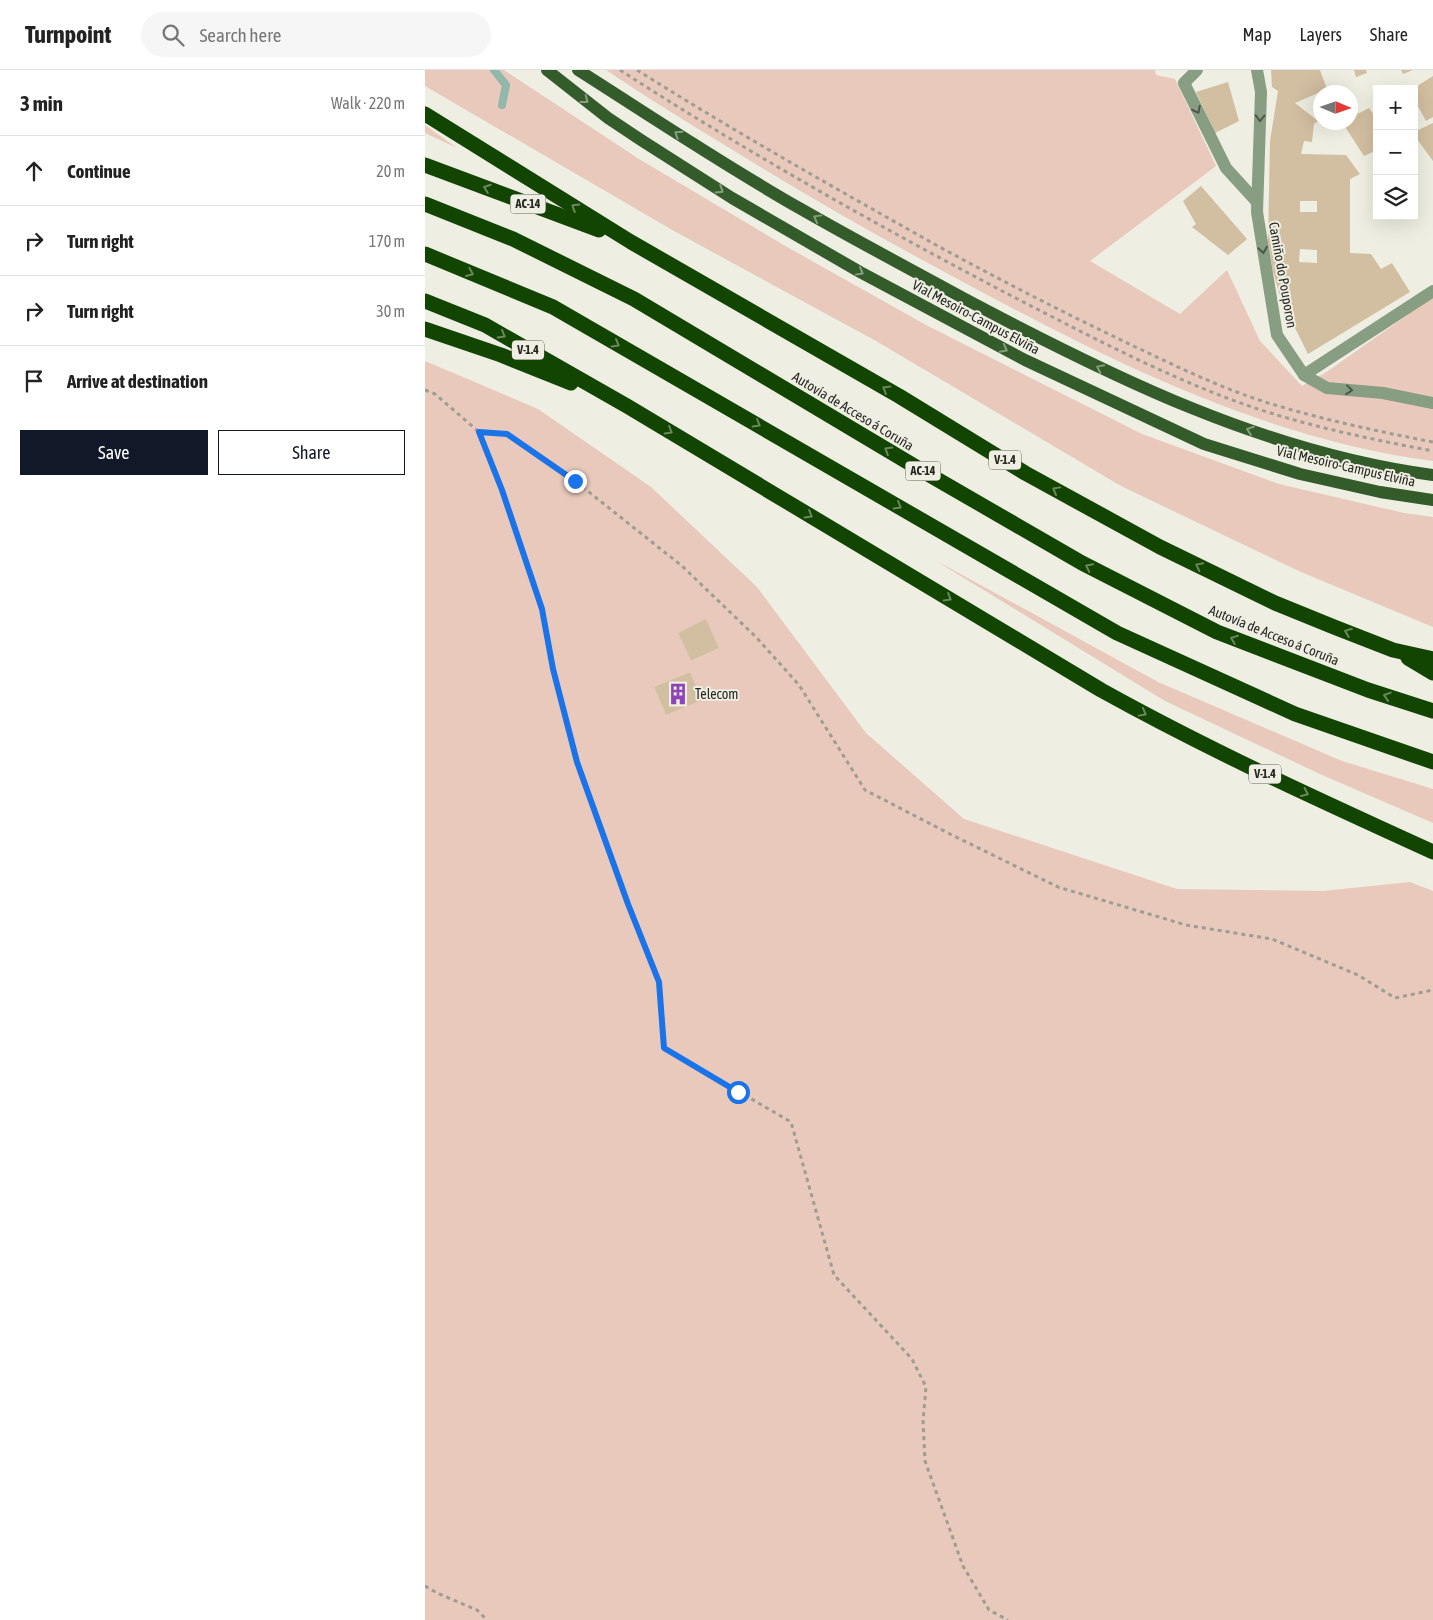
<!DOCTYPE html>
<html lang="en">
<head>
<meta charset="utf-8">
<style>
	:root { --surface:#fff; --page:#f6f6f6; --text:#222; --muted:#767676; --line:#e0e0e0; --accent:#111827 }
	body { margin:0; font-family:"Asap Condensed",sans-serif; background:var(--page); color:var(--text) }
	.controls { position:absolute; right:15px; top:15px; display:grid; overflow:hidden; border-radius:0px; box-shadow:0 5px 20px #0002 }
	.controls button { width:45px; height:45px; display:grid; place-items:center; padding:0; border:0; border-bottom:1px solid var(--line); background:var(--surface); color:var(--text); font:25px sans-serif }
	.compass { position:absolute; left:888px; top:15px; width:45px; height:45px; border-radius:50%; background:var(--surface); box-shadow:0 5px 20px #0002; rotate:92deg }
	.stop { position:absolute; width:15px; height:15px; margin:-11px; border:4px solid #1a73e8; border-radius:50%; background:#fff }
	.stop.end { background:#1a73e8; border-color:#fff; box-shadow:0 1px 5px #0008 }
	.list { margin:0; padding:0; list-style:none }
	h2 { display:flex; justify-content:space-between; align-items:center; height:65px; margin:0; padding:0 20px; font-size:21px }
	h2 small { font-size:16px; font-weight:400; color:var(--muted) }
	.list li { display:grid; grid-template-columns:32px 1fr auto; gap:15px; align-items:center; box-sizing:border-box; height:70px; padding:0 20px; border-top:1px solid var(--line) }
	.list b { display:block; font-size:19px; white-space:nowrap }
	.list em { font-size:16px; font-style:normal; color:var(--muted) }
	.actions { display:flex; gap:10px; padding:15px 20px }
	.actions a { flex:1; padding:11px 0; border:1px solid var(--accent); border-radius:0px; text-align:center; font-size:18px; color:var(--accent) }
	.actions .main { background:var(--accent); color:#fff }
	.icon { flex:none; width:28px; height:28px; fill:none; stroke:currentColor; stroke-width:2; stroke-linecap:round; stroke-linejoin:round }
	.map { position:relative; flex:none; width:1008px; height:1550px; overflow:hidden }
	header { display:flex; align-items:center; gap:30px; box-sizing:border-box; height:70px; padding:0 25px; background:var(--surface); border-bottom:1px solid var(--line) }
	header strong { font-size:24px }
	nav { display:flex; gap:28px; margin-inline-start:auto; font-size:18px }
	.search { width:350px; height:45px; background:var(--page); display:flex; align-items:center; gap:12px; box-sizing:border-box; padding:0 18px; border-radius:28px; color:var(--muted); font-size:19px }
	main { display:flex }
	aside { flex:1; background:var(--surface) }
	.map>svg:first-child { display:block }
	.green { fill:#e8c9bb; fill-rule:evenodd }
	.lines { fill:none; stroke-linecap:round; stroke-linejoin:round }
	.stream { stroke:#91b8aa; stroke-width:8 }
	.building { fill:#d2bea1; fill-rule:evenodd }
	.path { stroke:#9d9d94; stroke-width:3; stroke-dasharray:4 4; stroke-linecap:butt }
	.street { stroke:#879e82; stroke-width:12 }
	.primary { stroke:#335c2a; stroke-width:12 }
	.highway { stroke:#124402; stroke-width:15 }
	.oneway { stroke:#879e7d }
	.oneway2 { stroke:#4e5749 }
	.oneway3 { stroke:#6a885c }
	.route { stroke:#1a73e8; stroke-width:6 }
	.labels { text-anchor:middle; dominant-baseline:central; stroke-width:4; stroke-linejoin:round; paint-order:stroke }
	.shield { fill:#eeeee2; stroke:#63635c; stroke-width:1 }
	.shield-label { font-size:12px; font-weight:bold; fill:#282823 }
	.street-label { font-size:14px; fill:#282823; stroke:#eeeee2 }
	.poi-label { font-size:14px; fill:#282823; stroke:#eeeee2; text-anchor:start }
</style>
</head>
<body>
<header>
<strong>Turnpoint</strong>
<div class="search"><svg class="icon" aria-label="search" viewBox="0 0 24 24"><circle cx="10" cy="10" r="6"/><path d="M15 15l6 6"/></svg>Search here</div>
<nav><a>Map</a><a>Layers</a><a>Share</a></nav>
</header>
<main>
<aside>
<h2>3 min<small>Walk · 220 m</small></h2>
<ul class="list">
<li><svg class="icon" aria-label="ahead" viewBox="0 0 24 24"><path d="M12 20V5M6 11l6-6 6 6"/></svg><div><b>Continue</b></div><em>20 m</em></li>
<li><svg class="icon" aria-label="right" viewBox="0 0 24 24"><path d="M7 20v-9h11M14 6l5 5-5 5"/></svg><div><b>Turn right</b></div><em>170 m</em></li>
<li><svg class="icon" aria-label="right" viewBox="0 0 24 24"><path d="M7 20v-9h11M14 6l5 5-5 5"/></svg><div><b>Turn right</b></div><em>30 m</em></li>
<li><svg class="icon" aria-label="arrive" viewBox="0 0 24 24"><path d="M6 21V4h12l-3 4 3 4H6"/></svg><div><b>Arrive at destination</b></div></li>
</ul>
<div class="actions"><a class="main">Save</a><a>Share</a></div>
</aside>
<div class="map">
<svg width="1008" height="1550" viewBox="0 0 1008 1550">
	<rect width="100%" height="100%" fill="#eeeee2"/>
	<!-- green -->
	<g class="green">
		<path d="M0,0h79l135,89 148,88 139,78 216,109 137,50 125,29 29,4v110l-132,-55 -180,-86 -245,-145 -202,-110 -249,-145z"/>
		<path d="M181,0h549l1,5 19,4 41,87 -126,95 90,53 47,-44 33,71 42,45 23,-13 108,-76v164c-173,-23 -329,-103 -481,-185 -75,-40 -148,-82 -221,-127 -42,-26 -84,-51 -125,-79z"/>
		<path d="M0,55l32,23 -32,-15z"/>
		<path d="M0,291l113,48 113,78 106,100 109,146 98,86 213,70 146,2 87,-9 23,9v729h-1008zM281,550l13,28 -28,13 -13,-28zM265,602l11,28 -35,15 -12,-28z"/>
		<path d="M508,489l225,123 184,79 91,28v34l-113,-49 -155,-73z"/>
	</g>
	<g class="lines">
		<!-- stream -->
		<path class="stream" d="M69,0l12,15 -4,20"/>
	</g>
	<!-- building -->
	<g class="building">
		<path d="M846,0h49l7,19 -32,14 23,18 -4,3 -2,18 -8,-1 -3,13 45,1 14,19 -10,5v74l21,1 10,15 11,-6 18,29 -102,62 -27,-54 -8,-29 -5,-29 2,-101 8,-50 -6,-4zM875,131h17v11h-17zM875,179l17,1v13l-18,-1z"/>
		<path d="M929,0h12l1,3 -11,4z"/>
		<path d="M976,0h12l-10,4z"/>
		<path d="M1008,6v41l-7,4 -12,-22v-11z"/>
		<path d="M803,12l11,39 -24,12 -19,-41z"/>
		<path d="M944,38l8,11v31l-13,6 -22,-34h9v-5z"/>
		<path d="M1008,53v38l-19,-26v-3z"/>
		<path d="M776,116l46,53 -19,16 -36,-28 4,-3 -13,-23z"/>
		<path d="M281,549l13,29 -28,13 -13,-28z"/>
		<path d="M265,602l12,28 -36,15 -12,-28z"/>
	</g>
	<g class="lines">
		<!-- path -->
		<g class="path">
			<path d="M195,0c133,86 272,164 413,237 74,38 149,77 228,103 56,18 114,30 172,41"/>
			<path d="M212,0c98,62 198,118 299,175 68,37 136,72 206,105 40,19 80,38 123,52 55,17 111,29 168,40"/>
			<path d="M0,320l10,4 44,38 23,58 40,119 11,60 24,93 51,142 31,78 5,66 127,74 43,153 78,84 14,28 -3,35 2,39 38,105 26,44 19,10"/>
			<path d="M54,362l28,2 68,47 107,85 74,71 43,48 66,105 85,44 108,53 128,38 86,14 86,36 37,23 38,-8"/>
			<path d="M0,1516l12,7 40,17 10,10"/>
		</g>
		<!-- street -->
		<g class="street">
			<path d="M772,0l-13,13 42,85 31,34"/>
			<path d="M832,0l4,22 -4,120 20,123 27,40 23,13 56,5 50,10"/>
			<path d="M879,305l129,-84"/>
		</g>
		<!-- primary -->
		<g class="primary">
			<path d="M122,0l61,48 33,22 91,58 128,74 165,88 179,84 96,30 80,18 53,8"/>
			<path d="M153,0c74,47 147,96 223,139 54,31 109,60 164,90 147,78 301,154 468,176"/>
		</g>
		<!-- highway -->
		<g class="highway">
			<path d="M0,44l206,128 268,154 126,77 135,74 115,56 59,24 59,23 40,9"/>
			<path d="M0,95l174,65"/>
			<path d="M0,134l88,35 121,60 287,171 161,93 135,69 151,58 65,21"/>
			<path d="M0,184l128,53 564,326 178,81 138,48"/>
			<path d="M0,231l60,24 142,81 474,284c108,60 220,111 332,162"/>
			<path d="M0,259l76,26 70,28"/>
			<path d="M983,588l25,15"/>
		</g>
	</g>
	<!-- one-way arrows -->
	<defs><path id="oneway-chevron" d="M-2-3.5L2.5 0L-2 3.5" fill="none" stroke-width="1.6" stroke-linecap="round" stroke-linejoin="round" transform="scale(1.25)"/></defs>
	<g class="oneway">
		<use href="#oneway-chevron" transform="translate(160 30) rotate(37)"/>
		<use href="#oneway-chevron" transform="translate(253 64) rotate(-147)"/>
		<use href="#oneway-chevron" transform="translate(295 120) rotate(32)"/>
		<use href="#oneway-chevron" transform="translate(392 148) rotate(-151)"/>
		<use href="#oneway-chevron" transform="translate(435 202) rotate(29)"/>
		<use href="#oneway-chevron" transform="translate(579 279) rotate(28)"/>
		<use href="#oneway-chevron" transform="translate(675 298) rotate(-154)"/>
		<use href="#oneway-chevron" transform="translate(825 360) rotate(-160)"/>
	</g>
	<g class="oneway2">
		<use href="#oneway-chevron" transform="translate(772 40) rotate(63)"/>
		<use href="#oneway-chevron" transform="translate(835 48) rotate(92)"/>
		<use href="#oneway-chevron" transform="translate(838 180) rotate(81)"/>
		<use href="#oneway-chevron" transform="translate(924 320) rotate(6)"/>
	</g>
	<g class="oneway3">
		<use href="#oneway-chevron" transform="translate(62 118) rotate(-160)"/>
		<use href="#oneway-chevron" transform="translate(150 137) rotate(-148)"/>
		<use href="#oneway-chevron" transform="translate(45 203) rotate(23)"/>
		<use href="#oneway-chevron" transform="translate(77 265) rotate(30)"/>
		<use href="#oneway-chevron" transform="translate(191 274) rotate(30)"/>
		<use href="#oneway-chevron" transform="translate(461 319) rotate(-150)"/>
		<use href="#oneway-chevron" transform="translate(332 354) rotate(30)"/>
		<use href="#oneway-chevron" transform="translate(244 361) rotate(31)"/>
		<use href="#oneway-chevron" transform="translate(463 380) rotate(-149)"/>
		<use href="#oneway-chevron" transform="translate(631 420) rotate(-151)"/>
		<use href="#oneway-chevron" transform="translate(473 436) rotate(30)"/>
		<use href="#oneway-chevron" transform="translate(384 445) rotate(31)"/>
		<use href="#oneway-chevron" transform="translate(774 496) rotate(-154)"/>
		<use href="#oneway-chevron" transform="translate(664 497) rotate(-153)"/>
		<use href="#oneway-chevron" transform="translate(523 528) rotate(31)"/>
		<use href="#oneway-chevron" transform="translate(923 562) rotate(-159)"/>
		<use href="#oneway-chevron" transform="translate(809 569) rotate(-159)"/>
		<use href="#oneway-chevron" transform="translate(962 626) rotate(-162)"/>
		<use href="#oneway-chevron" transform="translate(718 643) rotate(29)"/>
		<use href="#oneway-chevron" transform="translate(880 723) rotate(25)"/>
	</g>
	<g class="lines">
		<!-- route -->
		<path class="route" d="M150,411l-68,-47 -28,-2 23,58 40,119 11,60 24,93 51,142 31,78 5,66 74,44"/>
	</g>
	<!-- icons -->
	<defs>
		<g id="building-bare" transform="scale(1.725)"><path d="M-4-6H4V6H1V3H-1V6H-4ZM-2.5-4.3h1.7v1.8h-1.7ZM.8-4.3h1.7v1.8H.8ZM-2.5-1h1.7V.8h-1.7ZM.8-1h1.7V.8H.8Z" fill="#8e44b6" stroke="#eeeee2" stroke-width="2.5" paint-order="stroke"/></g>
	</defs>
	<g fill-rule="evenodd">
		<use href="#building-bare" x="253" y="624"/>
	</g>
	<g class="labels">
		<!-- shield labels -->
		<g class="shield">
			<rect x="85.5" y="124.5" width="35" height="19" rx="4"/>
			<rect x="87" y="270.5" width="32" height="19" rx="4"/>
			<rect x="564" y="380.5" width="32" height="19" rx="4"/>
			<rect x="480.5" y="391.5" width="35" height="19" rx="4"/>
			<rect x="824" y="694.5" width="32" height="19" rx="4"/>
		</g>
		<g class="shield-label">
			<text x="103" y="134">AC-14</text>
			<text x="103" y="280">V-1.4</text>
			<text x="580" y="390">V-1.4</text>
			<text x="498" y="401">AC-14</text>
			<text x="840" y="704">V-1.4</text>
		</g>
		<!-- street labels -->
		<g class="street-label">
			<text transform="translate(858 205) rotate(80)">Camiño do Pouporon</text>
			<text transform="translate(551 247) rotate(28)">Vial Mesoiro-Campus Elviña</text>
			<text transform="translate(428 341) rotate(31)">Autovía de Acceso á Coruña</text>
			<text transform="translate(921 396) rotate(13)">Vial Mesoiro-Campus Elviña</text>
			<text transform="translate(849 565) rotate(22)">Autovía de Acceso á Coruña</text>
		</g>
		<!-- poi labels -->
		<g class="poi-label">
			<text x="270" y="624">Telecom</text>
		</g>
	</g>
</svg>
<div class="controls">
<button>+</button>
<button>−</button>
<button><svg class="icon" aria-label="layers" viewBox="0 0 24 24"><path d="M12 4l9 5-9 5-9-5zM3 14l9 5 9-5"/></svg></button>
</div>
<svg class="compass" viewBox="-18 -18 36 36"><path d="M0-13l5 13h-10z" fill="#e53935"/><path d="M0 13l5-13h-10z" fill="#767676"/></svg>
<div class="stop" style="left:313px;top:1022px"></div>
<div class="stop end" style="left:150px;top:411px"></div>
</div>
</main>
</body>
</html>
